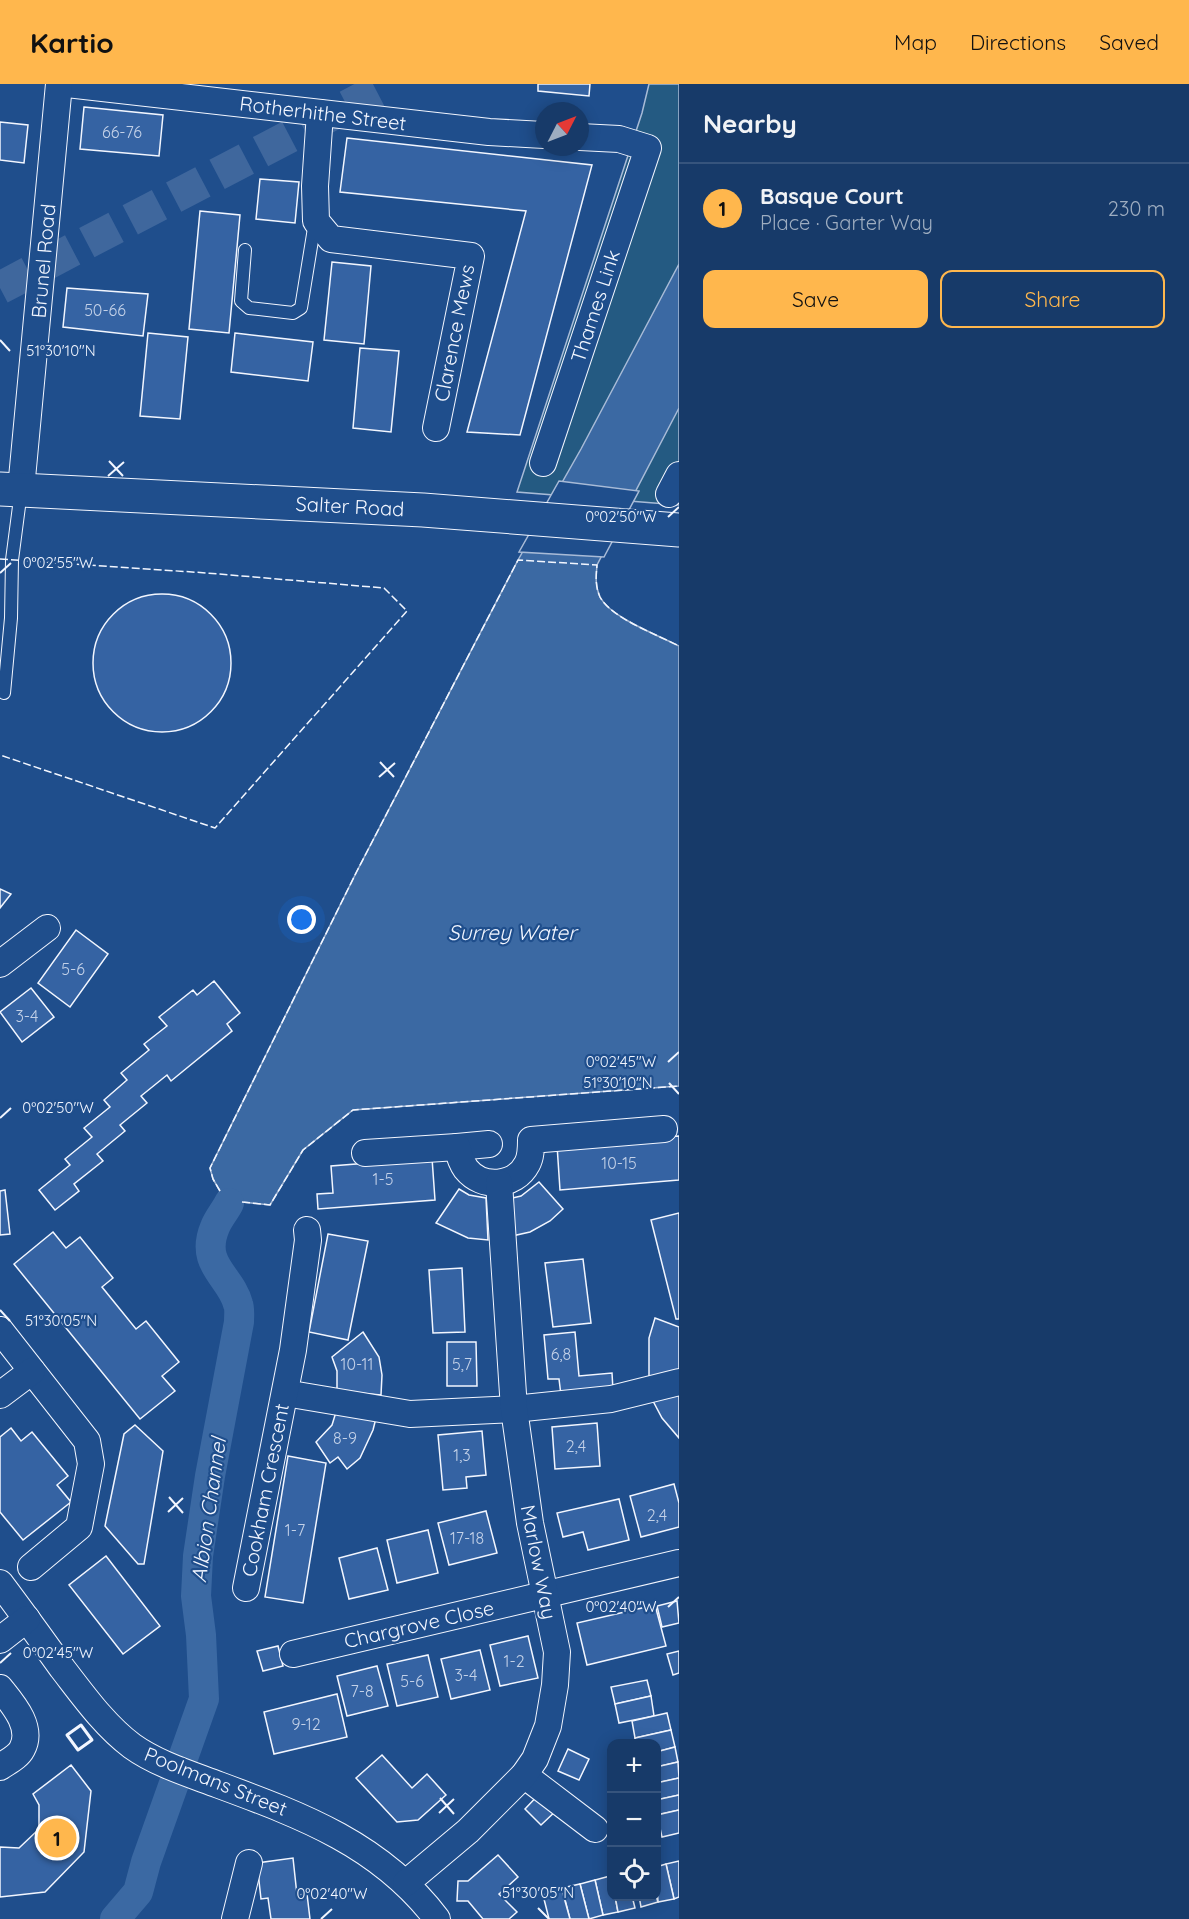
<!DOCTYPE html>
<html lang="en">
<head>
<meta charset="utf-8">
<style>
	:root { --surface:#173a69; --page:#20416f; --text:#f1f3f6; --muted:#9eadc0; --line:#36547d; --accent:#ffb74d }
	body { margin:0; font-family:Quicksand,sans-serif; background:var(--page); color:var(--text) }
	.controls { position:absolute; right:18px; bottom:18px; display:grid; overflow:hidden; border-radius:12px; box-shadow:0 3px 15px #0003 }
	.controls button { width:54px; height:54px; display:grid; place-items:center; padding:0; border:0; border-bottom:2px solid var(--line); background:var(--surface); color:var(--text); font:30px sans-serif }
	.compass { position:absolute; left:535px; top:18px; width:54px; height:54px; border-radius:50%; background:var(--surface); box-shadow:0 3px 15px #0003; rotate:48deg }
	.you { position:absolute; left:302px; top:836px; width:21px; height:21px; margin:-15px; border:4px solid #fff; border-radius:50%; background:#1a73e8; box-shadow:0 0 0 9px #1a73e833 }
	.badge { display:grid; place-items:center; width:39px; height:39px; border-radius:50%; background:var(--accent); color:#111; font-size:20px; font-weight:700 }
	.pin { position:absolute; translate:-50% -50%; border:3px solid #fff; box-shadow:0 2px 6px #0006 }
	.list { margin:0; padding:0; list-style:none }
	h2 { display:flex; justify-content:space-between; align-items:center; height:78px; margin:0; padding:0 24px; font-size:26px }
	h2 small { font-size:20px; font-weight:400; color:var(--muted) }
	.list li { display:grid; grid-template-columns:39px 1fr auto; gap:18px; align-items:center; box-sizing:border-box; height:90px; padding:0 24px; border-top:2px solid var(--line) }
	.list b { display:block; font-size:22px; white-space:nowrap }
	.list p { margin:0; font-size:20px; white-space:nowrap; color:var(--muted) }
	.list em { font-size:20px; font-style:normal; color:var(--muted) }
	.actions { display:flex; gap:12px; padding:18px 24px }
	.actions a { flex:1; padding:14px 0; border:2px solid var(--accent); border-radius:12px; text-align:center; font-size:21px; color:var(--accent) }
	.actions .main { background:var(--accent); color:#111 }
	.icon { flex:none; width:33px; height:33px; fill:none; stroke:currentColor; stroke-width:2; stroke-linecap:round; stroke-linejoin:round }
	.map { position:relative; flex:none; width:679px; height:1835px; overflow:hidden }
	header { display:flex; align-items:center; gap:36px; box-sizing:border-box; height:84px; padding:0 30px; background:var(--accent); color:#111 }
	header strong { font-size:28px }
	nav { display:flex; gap:33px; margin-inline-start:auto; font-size:21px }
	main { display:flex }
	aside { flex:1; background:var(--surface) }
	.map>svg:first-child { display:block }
	.green { fill:#245a82; stroke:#a8bbd7; stroke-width:1.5 }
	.water { fill:#3b69a3; stroke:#a8bbd7; stroke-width:1.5 }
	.pier { fill:#1f4e8c; stroke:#a8bbd7; stroke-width:1.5 }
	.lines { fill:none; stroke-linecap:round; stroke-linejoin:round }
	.canal { stroke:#3b69a3; stroke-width:30 }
	.building { fill:#3563a3; stroke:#f2f6ff; stroke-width:1.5 }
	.primary-tunnel { stroke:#3f679d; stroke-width:33; stroke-dasharray:33 16; stroke-linecap:butt }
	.lane-casing { stroke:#f2f6ff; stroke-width:14 }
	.street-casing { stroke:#f2f6ff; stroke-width:28 }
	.secondary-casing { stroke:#f2f6ff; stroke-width:35 }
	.lane { stroke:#1f4e8c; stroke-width:12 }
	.street { stroke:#1f4e8c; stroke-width:26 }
	.secondary { stroke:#1f4e8c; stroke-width:33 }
	.fence { stroke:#f2f6ff; stroke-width:1.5; stroke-dasharray:8 3; stroke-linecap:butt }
	.wall { stroke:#f2f6ff; stroke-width:3 }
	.ticks { fill:none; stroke:#f2f6ff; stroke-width:2 }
	.labels { text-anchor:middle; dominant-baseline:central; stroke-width:4.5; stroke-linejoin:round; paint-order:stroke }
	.number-label { font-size:16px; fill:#c3d1e8 }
	.street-label { font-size:20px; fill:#f2f6ff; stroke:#1f4e8c }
	.water-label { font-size:21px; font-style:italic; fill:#f2f6ff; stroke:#1f4e8c }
	.ticks-label { font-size:15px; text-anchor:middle; fill:#f2f6ff; stroke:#1f4e8c; stroke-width:4.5; stroke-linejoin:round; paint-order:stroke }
</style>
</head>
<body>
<header>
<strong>Kartio</strong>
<nav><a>Map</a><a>Directions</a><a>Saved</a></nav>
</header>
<main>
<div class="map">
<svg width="679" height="1835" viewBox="0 0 679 1835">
	<rect width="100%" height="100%" fill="#1f4e8c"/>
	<!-- green -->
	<path class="green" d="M649,0h30v421l-162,-13 125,-379z"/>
	<!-- water -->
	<path class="water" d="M679,180v144l-82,157c-1,11 -2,21 3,32 11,21 58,38 79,49v440l-326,24 -50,40 -33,55 -28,-3 -3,6 -21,-12 2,-5 -7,-12 -3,-11 147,-297 161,-311 63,-111z"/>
	<!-- pier -->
	<path class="pier" d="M559,397l80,10 -35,66 -85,-5z"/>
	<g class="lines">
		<!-- canal -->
		<path class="canal" d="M115,1835l23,-27 8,-30 58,-163 -3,-64 -5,-39 2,-40 12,-80 29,-154c0,-6 1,-13 -1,-18 -7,-28 -39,-39 -23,-77 3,-8 10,-16 14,-24"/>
	</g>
	<!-- building -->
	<g class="building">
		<path d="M538,0h52l-1,12 -51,-5z"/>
		<path d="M84,23l79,8 -4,41 -79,-7z"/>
		<path d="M0,38l28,3 -4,38 -24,-3z"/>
		<path d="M347,54l245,27 -72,270 -53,-3 59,-221 -186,-19z"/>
		<path d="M260,95l39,3 -4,41 -39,-4z"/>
		<path d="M200,127l40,4 -11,118 -40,-4z"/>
		<path d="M332,178l39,4 -7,78 -40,-4z"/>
		<path d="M67,204l81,6 -5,42 -80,-9z"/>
		<path d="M148,249l40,4 -8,82 -40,-3z"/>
		<path d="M235,249l78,9 -5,39 -77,-9z"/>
		<path d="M360,264l39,3 -8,81 -38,-4z"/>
		<circle cx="162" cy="579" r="69"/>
		<path d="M0,805l11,5 -11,14z"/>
		<path d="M76,846l32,24 -38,53 -32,-24z"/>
		<path d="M214,897l26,32 -13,11 5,7 -61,50 -4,-6 -26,21 6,7 -27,22 5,6 -28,23 6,7 -29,23 5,7 -24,19 -16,-20 31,-25 -5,-6 27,-22 -8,-9 26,-21 -6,-7 23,-20 -6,-7 28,-23 -5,-6 23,-18 -8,-9 34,-27 4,5z"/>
		<path d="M31,904l23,29 -32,25 -22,-30z"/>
		<path d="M679,1052v44l-119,10 -3,-45z"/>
		<path d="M432,1074l3,42 -117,9 -1,-15 16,-1 -2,-27z"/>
		<path d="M539,1098l24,27 -13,12 -20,11 -18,4 -4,-37 13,-3z"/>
		<path d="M459,1105l10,6 17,3 2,42 -20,-2 -32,-15z"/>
		<path d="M5,1106l5,44 -10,1v-44z"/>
		<path d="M679,1129v106h-3l-25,-99z"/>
		<path d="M53,1148l13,16 14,-11 33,41 -11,9 34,42 10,-8 33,41 -17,14 13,15 -35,28 -126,-155z"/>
		<path d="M328,1150l40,7 -20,99 -39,-8z"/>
		<path d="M583,1175l8,64 -38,4 -8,-64z"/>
		<path d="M462,1184l3,64 -32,1 -4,-63z"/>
		<path d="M655,1234l24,9v43l-30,7v-39z"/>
		<path d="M363,1248l16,25 3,18 -1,20 -44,-4v-20l-5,-14z"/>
		<path d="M575,1248l4,44 33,-3 1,17 -52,5 -2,-16h-11l-4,-44z"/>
		<path d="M447,1258h29l1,44h-30z"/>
		<path d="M679,1310v44l-17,-20 -9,-17z"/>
		<path d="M336,1328l40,6 -3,12 -13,28 -13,11 -9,-12 -8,6 -14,-21 16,-17z"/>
		<path d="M597,1339l3,43 -45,3 -3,-42z"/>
		<path d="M135,1341l28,26 -19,113h-6l-33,-38 19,-92z"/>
		<path d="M11,1344l10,13 11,-9 36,44 -11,9 14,17 -48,38 -23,-28v-75z"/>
		<path d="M482,1347l4,44 -20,2 1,11 -24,2 -5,-55z"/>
		<path d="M288,1372l38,7 -23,140 -38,-6z"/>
		<path d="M674,1400l5,19v24l-38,10 -11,-41z"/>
		<path d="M619,1415l10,41 -41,10 -5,-18 -20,5 -6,-24z"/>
		<path d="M486,1427l11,42 -48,12 -11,-42z"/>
		<path d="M428,1446l10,43 -41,10 -10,-43z"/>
		<path d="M377,1464l11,42 -39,9 -10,-41z"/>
		<path d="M106,1472l54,70 -37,28 -54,-69z"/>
		<path d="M677,1517l2,22 -17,4 -5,-21z"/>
		<path d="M655,1521l11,41 -79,19 -10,-42z"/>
		<path d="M528,1552l10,42 -38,8 -10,-41z"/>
		<path d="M278,1562l5,20 -20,5 -6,-20z"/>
		<path d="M480,1566l10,40 -39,9 -10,-40z"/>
		<path d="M679,1567v22l-6,2 -6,-21z"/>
		<path d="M428,1571l10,42 -41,9 -10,-42z"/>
		<path d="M377,1582l11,40 -41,10 -10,-40z"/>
		<path d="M647,1596l4,16 -36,8 -4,-17z"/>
		<path d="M337,1610l10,43 -73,17 -10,-42z"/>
		<path d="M651,1612l3,20 -35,7 -4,-19z"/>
		<path d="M667,1629l4,17 -36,8 -3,-17z"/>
		<path d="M671,1646l4,17 -19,5v-8h-19l-2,-6z"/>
		<path d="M675,1663l3,15 -22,5v-15z"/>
		<path d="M568,1665l21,10 -10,21 -21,-9z"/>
		<path d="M382,1671l30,33 15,-14 19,21 -28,25 -21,2 -41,-44z"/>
		<path d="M678,1678l1,16 -23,5v-16z"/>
		<path d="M71,1681l20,26 -7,61 -39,40 -45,5v-50l19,1 20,-19v-24l-6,-11z"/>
		<path d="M679,1694v17l-23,5v-17z"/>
		<path d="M542,1707l17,17 -18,17 -16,-16z"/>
		<path d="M679,1711v15l-23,5v-15z"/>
		<path d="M679,1726v23l-17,4 -5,-22z"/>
		<path d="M498,1771l20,22 -19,17 18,18 -8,7h-26l-15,-18h-11l1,-20h10z"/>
		<path d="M293,1774l4,37 10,-1 3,25h-39l-3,-21 -7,1 -4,-36z"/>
		<path d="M679,1777v36l-5,2 -8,-35z"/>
		<path d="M666,1780l8,35 -16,3 -2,-35z"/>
		<path d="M610,1792l2,20h3l3,16 -15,3 -8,-35z"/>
		<path d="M595,1796l8,35 -14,4 -9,-35z"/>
		<path d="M580,1800l9,35h-19l-8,-31z"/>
		<path d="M562,1806l8,29h-21l-6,-24z"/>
		<path d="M615,1812h17l3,12 -17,4z"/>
		<path d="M639,1812h17l2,6 -17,5z"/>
	</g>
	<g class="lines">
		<!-- primary-tunnel -->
		<path class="primary-tunnel" d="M0,204l390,-204"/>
		<!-- lane casing -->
		<g class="lane-casing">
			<g id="lane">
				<path d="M245,166l-4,51 8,7 44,5 8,-5 14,-86"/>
				<path d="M4,609l7,-75 1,-58 9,-69"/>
			</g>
		</g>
		<!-- street casing -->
		<g class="street-casing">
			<g id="street">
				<path d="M67,0l422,48 55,3"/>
				<path d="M320,29l-5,73 1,35 15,18 140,17 -35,172"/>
				<path d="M543,379l105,-315 -29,-9 -39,-2"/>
				<path d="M21,405l38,-405"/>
				<path d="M669,410l10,-19"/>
				<path d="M0,880l47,-36"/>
				<path d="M457,1063l32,-3"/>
				<path d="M365,1069l92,-6c2,8 4,15 9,22 16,20 49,18 61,-5 4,-7 4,-16 4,-24l133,-11"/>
				<path d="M0,1246l87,111 4,23 -12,63 -48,40"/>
				<path d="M285,1309l125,21 104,-5 97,-10 68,-17"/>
				<path d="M0,1311l32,-24"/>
				<path d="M0,1499c21,28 42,57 62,85 21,27 42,57 70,78 25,18 58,28 87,39 84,31 162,60 218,134"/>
				<path d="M246,1504l47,-238 15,-110 -1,-10"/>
				<path d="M0,1556l27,-21"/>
				<path d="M293,1570l386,-91"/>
				<path d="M0,1604c12,15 34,39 22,61 -4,8 -15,13 -22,18"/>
				<path d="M524,1691l71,54"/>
				<path d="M406,1799l62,-52 56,-56 11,-16 13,-33 7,-41 2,-33 -27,-129 -16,-114 -15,-226"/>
				<path d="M235,1835l14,-56"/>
			</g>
		</g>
		<!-- secondary casing -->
		<g class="secondary-casing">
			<path id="secondary" d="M0,405l423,21 256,20"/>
		</g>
		<!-- lane -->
		<use href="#lane" class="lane"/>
		<!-- street -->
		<use href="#street" class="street"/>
		<!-- secondary -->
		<use href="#secondary" class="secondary"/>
		<!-- fence -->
		<g class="fence">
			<path d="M0,475l207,14 177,15 23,23 -192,217 -215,-73"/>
			<path d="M220,1107l-7,-12 -3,-11 147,-297 161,-311 79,5c-1,11 -2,21 3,32 11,21 58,38 79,49"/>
			<path d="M242,1118l28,3 33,-55 50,-40 326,-24"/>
		</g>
		<!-- wall -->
		<path class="wall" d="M81,1641l11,15 -14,10 -11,-15z"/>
	</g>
	<!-- ticks -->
	<path class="ticks" d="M0,256l10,11M109,377l14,15M108,392l16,-14M668,433l11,-10M0,489l11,-10M380,678l14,15M379,693l16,-14M668,978l11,-10M669,999l10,11M0,1034l11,-10M0,1226l10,11M169,1413l14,16M168,1428l15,-14M668,1523l11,-10M0,1579l11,-10M440,1714l14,16M439,1729l15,-14M538,1824l11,11M321,1835l11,-10"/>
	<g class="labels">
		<!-- number labels -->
		<g class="number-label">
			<text x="122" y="48">66-76</text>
			<text x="105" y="226">50-66</text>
			<text x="73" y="885">5-6</text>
			<text x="27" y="932">3-4</text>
			<text x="619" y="1079">10-15</text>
			<text x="383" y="1095">1-5</text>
			<text x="561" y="1270">6,8</text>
			<text x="357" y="1280">10-11</text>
			<text x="462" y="1280">5,7</text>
			<text x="345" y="1354">8-9</text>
			<text x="576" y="1362">2,4</text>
			<text x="462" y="1371">1,3</text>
			<text x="657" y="1431">2,4</text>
			<text x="295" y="1446">1-7</text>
			<text x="467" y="1454">17-18</text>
			<text x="514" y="1577">1-2</text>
			<text x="466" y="1591">3-4</text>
			<text x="412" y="1597">5-6</text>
			<text x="362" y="1607">7-8</text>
			<text x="306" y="1640">9-12</text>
		</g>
		<!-- street labels -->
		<g class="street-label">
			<text transform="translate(323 29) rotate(7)">Rotherhithe Street</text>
			<text transform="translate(43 177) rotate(-85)">Brunel Road</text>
			<text transform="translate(595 222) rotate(-72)">Thames Link</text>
			<text transform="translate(454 249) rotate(-79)">Clarence Mews</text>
			<text transform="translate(350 422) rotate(3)">Salter Road</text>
			<text transform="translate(265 1406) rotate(-79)">Cookham Crescent</text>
			<text transform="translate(539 1478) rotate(79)">Marlow Way</text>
			<text transform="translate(419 1540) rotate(-13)">Chargrove Close</text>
			<text transform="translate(216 1697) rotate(22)">Poolmans Street</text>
		</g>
		<!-- water labels -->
		<g class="water-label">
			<text x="512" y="848">Surrey Water</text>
			<text transform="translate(208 1426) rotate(-82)">Albion Channel</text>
		</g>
	</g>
	<g class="ticks-label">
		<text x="61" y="272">51°30'10"N</text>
		<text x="621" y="438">0°02'50"W</text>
		<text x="58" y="484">0°02'55"W</text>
		<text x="621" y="983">0°02'45"W</text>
		<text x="618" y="1004">51°30'10"N</text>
		<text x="58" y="1029">0°02'50"W</text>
		<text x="61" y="1242">51°30'05"N</text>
		<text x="621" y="1528">0°02'40"W</text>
		<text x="58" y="1574">0°02'45"W</text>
		<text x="538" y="1814">51°30'05"N</text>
		<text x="332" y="1815">0°02'40"W</text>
	</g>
</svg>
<div class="controls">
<button>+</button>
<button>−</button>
<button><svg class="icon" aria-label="locate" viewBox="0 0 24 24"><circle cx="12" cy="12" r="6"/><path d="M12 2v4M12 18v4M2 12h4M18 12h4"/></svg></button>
</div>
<svg class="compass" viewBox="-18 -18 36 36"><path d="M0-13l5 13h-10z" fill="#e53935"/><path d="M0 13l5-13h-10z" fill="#9eadc0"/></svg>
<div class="you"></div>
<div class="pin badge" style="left:57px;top:1754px">1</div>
</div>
<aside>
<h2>Nearby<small></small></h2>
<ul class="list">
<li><span class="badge">1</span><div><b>Basque Court</b><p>Place · Garter Way</p></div><em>230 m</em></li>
</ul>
<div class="actions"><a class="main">Save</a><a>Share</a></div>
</aside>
</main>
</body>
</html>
